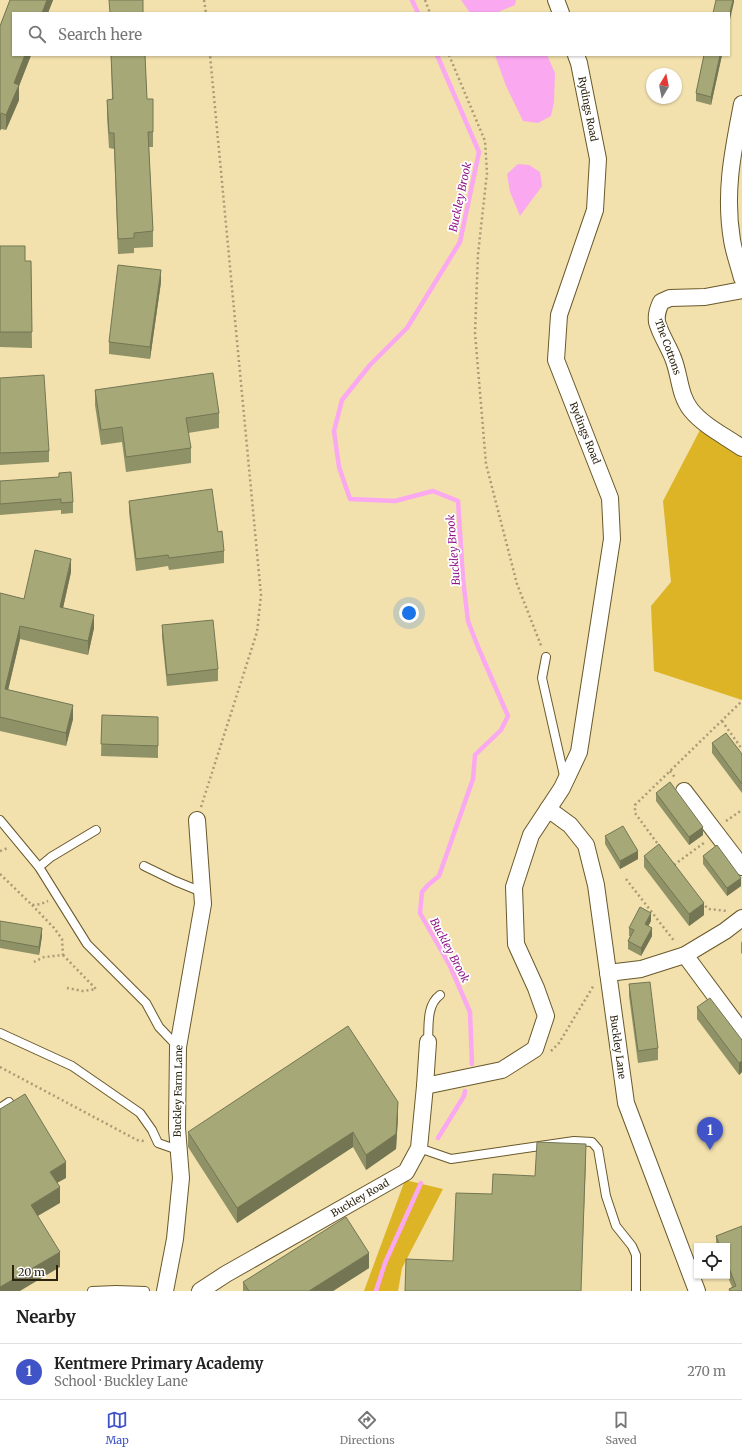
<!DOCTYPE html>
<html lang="en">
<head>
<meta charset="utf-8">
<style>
	:root { --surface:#fff; --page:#f2f2f2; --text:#222; --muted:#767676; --line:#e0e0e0; --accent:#4054c7 }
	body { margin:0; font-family:Merriweather,serif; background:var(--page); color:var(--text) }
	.controls { position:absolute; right:12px; bottom:12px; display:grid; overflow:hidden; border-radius:0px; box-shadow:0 1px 3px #0004 }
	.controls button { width:36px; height:36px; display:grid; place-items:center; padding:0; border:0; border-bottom:1px solid var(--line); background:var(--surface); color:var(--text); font:20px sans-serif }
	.compass { position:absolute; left:646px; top:68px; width:36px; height:36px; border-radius:50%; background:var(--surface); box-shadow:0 1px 3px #0004; rotate:10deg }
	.scale { position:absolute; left:12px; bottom:10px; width:46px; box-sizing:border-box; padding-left:4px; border:2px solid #2b2410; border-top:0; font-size:11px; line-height:14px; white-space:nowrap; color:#2b2410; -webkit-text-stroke:3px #fff; paint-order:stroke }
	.you { position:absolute; left:409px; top:613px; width:14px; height:14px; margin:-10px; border:3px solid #fff; border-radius:50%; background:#1a73e8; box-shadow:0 0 0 6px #1a73e833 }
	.badge { display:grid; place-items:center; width:26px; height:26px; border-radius:50%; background:var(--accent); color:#fff; font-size:13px; font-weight:700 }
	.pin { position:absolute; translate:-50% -33px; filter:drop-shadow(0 1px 2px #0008) }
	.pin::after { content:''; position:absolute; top:21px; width:14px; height:12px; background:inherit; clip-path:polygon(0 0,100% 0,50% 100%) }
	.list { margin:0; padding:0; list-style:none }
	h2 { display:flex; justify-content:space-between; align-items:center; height:52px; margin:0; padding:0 16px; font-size:17px }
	h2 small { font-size:13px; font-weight:400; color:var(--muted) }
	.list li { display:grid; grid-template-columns:26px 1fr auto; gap:12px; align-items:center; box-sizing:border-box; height:56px; padding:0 16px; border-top:1px solid var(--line) }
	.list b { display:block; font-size:15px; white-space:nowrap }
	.list p { margin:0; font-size:13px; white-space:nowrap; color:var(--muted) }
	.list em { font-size:13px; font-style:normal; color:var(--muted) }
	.icon { flex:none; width:22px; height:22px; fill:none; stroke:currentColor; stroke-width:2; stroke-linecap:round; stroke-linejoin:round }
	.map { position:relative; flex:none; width:742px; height:1291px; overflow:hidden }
	.search { position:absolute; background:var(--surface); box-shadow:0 1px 3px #0004; left:12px; right:12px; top:12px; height:44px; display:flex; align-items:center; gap:10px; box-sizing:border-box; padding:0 14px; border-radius:0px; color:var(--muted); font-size:15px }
	.sheet { height:108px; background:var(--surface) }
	nav { display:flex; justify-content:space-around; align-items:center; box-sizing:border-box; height:56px; border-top:1px solid var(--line); background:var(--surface); font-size:11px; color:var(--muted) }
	nav a { display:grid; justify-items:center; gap:2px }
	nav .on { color:var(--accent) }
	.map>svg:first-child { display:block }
	.green { fill:#ddb425 }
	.water { fill:#faa8f0 }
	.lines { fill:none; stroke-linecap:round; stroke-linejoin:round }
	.stream { stroke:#faa8f0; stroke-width:4.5 }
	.lane-casing { stroke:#69592a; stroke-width:10 }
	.street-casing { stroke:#69592a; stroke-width:18 }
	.path { stroke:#a99b74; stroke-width:2.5; stroke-dasharray:2 3; stroke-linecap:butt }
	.lane { stroke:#fff; stroke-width:8 }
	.street { stroke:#fff; stroke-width:16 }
	.wall { fill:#8f9166 }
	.shaded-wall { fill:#747653 }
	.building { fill:#a6a977; stroke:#747653 }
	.labels { text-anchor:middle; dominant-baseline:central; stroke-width:3.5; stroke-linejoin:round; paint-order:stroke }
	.street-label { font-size:10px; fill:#2b2410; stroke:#fff }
	.water-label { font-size:11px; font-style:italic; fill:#8f1488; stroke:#fff }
</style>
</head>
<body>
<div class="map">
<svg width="742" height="1291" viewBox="0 0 742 1291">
	<rect width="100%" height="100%" fill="#f2e0ad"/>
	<!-- green -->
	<g class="green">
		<path d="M700,430l42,28v242l-88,-29 -3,-65 20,-24 -8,-81z"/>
		<path d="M405,1180l38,9 -41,79 -4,23h-34z"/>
	</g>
	<!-- water -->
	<g class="water">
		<path d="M461,0h55l-1,5 -19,8h-26z"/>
		<path d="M495,55h52l8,18 -1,29 -3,14 -13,7 -15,-2 -17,-35z"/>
		<path d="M518,164l11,1 11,7 2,14 -22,30 -10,-24 -3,-18z"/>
	</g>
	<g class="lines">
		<!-- stream -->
		<g class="stream">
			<path d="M412,0l6,13"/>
			<path d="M437,55l42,97 -19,90 -53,86 -37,37 -28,35 -8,31 5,36 11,32 45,2 38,-10 25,10 5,78 5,42 10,26 30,69 -7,14 -26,25 -2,24 -34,97 -11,9 -6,7 -2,21 30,53 20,46 2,52"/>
			<path d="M438,1138l26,-42 1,-5"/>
			<path d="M376,1291l9,-28 36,-80"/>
		</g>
		<!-- lane casing -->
		<g class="lane-casing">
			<g id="lane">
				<path d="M546,657l-4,21 23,102"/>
				<path d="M0,820l39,47 48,77 59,59 13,24 19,20"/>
				<path d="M144,866l31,15 27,11"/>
				<path d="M39,867l12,-10 45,-27"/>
				<path d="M0,1033l72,33 68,47 12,17 6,13 20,7"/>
				<path d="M428,1042c1,-15 -2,-37 12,-47"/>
				<path d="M0,1108l9,-6"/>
				<path d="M419,1148l32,11 123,-18 18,1 6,7 8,47 10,30 16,20 4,9v36"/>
				<path d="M92,1291l24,-1 29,1"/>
			</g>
		</g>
		<!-- street casing -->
		<g class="street-casing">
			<g id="street">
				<path d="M556,0l5,13"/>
				<path d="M742,104c-9,47 -18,88 -10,136 2,13 7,26 10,38"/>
				<path d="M742,290l-37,7 -35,1 -9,4c-3,7 -5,12 -4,20 3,12 12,25 16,36 7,17 6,37 18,52 13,16 34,26 51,38"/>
				<path d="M684,791l58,76"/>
				<path d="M548,809l22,16 16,20 10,40 30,218 71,188"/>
				<path d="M685,955l57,77"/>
				<path d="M608,973l33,-4 44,-14 40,-24 17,-13"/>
				<path d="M425,1086l77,-16 33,-21 11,-33 -10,-28 -20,-44 -2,-57 17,-52 31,-47 17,-36 33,-213 -2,-41 -54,-138 3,-45 36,-105 3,-51 -19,-96 -3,-8"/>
				<path d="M165,1291l10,-52 6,-61 -4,-50 1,-81 25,-143 -6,-84"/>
				<path d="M200,1291l26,-17 180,-102 13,-24 6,-62 3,-44"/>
			</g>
		</g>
		<!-- path -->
		<g class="path">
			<path d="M204,0l2,13"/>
			<path d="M425,0l5,13"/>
			<path d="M449,55l36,86 2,32 -9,81 -3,79 11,131 31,120 25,64"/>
			<path d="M722,721l20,28"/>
			<path d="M670,771l6,8"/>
			<path d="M201,807l56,-175 4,-37 -51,-540"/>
			<path d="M726,821l16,-11"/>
			<path d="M660,847l-25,-34v-8l107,-104"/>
			<path d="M0,851l8,-3"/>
			<path d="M674,865l31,-23"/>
			<path d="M0,874l32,31 9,-1 7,-3"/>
			<path d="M626,879l49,63"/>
			<path d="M702,902l6,7 19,2"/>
			<path d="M32,905l22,23 8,11 1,16 -19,2 -10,5"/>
			<path d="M63,955l33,34 -13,2 -16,-3"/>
			<path d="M551,1051l8,-8 35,-58"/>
			<path d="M0,1067l137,73 7,1"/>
		</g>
		<!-- lane -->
		<use href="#lane" class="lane"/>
		<!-- street -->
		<use href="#street" class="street"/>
	</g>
	<!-- wall -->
	<g class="wall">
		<path d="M10,0h43l-34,86v14l-13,30 -5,-1 -1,-103z"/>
		<path d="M111,55h34l2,44 6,33v15h-4l4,84v16l-19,1v5l-16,1 -4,-105 -5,-1 -2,-32v-16l5,-1z"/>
		<path d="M704,55h18l-11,50 -15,-4v-8z"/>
		<path d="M0,246l25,15h6l1,87 -32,-1z"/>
		<path d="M161,282l-11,77 -41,-5v-12z"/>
		<path d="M0,378l49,73v11l-49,3z"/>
		<path d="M95,390l124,23v15l-31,5 3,15v15l-65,9 -4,-30 -21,3 -6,-40z"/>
		<path d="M0,481l73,21v11l-12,1v-4l-61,5z"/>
		<path d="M129,501l89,31 6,19v12l-55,7 -1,-4 -32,5 -7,-59z"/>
		<path d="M71,572l-8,36 31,20 -6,27 -68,-16 -12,51 65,29 -7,27 -66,-15v-138l24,6z"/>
		<path d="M162,625l56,44v12l-51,5 -5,-49z"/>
		<path d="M102,715l56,13v30l-57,-2z"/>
		<path d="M712,743l30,11v39l-30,-40z"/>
		<path d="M656,793l47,42 -14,10 -33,-44z"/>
		<path d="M605,836l33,23 -18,10 -15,-25z"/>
		<path d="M644,856l60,59 -15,11 -45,-59z"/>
		<path d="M703,856l38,30 -14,10 -24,-32z"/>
		<path d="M0,921l42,15 -3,19 -39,-7z"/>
		<path d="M651,921l-3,5 4,10 -11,20 -13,-7v-8l2,-5h-1v-8z"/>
		<path d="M742,941v13l-1,-1v-10z"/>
		<path d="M629,984l29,64v12l-20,3 -9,-67z"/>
		<path d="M697,1007l45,33v32l-3,3 -42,-56z"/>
		<path d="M398,1117l-2,32 -30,21 -13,-23 -116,76 -49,-76v-15z"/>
		<path d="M742,1226v65h-13v-2l3,-2 -5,-12v-29h-11v-10z"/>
		<path d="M369,1268l-36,23h-90v-9z"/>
	</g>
	<!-- shaded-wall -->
	<g class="shaded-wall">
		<path d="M47,0h6l-5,13h-6z"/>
		<path d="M733,0h1v2l-5,22v-8z"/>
		<path d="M25,55h6l-12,31v14l-13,30v-15l8,-32z"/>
		<path d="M720,55h2l-11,50v-8z"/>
		<path d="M1,113v16l-1,2v-15z"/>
		<path d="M161,270v12l-11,77v-12z"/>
		<path d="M71,559v13l-11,49v-14z"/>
		<path d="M94,615v13l-6,27v-14z"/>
		<path d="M20,626v13l-15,64v-14z"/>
		<path d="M73,705v14l-7,27v-13z"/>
		<path d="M703,827v8l-14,10v-8z"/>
		<path d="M638,851v8l-18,10v-8z"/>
		<path d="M741,878v8l-14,10v-8z"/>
		<path d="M704,903v12l-15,11v-12z"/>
		<path d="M651,913v8l-6,11v-8z"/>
		<path d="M42,928v8l-3,19v-8z"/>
		<path d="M652,928v8l-11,20v-8z"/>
		<path d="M742,1061v11l-3,3v-12z"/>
		<path d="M398,1102v15l-2,32 -30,21v-15z"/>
		<path d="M353,1132v15l-116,76v-15z"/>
		<path d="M586,1144v15l-5,132z"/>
		<path d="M66,1162v16l-16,9v-15z"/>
		<path d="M60,1187v16l-29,17v-15z"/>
		<path d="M60,1252v15l-40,24h-20v-4z"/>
		<path d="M369,1253v15l-36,23h-24z"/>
	</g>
	<!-- building -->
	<g class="building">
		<path d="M10,0h37l-5,13h-29v42h12l-11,28 5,2 -13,30 -5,-2 -1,3v-90z"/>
		<path d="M109,0h34v13h-33z"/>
		<path d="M716,0h17l-4,16v-3h-16z"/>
		<path d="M111,55h34l2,44h6v33h-5l5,99 -19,2v5l-16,1 -4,-106h-5l-2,-33 6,-1z"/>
		<path d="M704,55h16l-9,42 -15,-4z"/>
		<path d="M0,246h25v15h6l1,71h-32z"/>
		<path d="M118,265l43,5 -11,77 -41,-5z"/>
		<path d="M213,373l6,40 -33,5 5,30 -65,9 -4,-30 -21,3 -6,-40z"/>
		<path d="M44,375l5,76 -49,2v-75z"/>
		<path d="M71,472l2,30 -12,1v-4l-61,5v-23l59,-4v-4z"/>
		<path d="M212,489l6,43 4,-1 2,20 -55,7 -1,-3 -32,4 -7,-58z"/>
		<path d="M35,550l36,9 -11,48 34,8 -6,26 -68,-15 -15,63 68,16 -7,28 -66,-16v-124l24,6z"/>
		<path d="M213,620l5,49 -51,6 -5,-50z"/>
		<path d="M102,715l56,2v29l-57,-2z"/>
		<path d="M726,733l16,21v30l-30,-41z"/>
		<path d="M670,782l33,45 -14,10 -33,-44z"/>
		<path d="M623,826l15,25 -18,10 -15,-25z"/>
		<path d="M659,844l45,59 -15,11 -45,-58z"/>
		<path d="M717,845l24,33 -14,10 -24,-32z"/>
		<path d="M640,907l11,6 -6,11 7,4 -11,20 -13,-7 6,-11 -5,-2z"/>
		<path d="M0,921l42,7 -3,19 -39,-7z"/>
		<path d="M650,982l8,66 -20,3 -9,-67z"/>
		<path d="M710,998l32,42v21l-3,2 -42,-56z"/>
		<path d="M348,1026l50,76 -2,32 -30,21 -13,-23 -116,76 -49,-76z"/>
		<path d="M25,1094l41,68 -16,10 10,15 -29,18 29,47 -60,35v-178z"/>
		<path d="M537,1142l49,2 -5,147h-176l1,-32 47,2 3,-68 36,1 1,-20 42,2z"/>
		<path d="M346,1217l23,36 -60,38h-60l-6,-9z"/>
		<path d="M742,1226v65h-12l-1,-2 7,-3 -9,-23v-17h-7l-4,-10z"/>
	</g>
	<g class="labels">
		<!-- street labels -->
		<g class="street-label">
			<text transform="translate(588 109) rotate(79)">Rydings Road</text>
			<text transform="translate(668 347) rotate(70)">The Cottons</text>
			<text transform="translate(585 433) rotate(68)">Rydings Road</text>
			<text transform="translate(618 1047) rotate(82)">Buckley Lane</text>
			<text transform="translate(178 1091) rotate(-89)">Buckley Farm Lane</text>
			<text transform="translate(360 1198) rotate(-30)">Buckley Road</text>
		</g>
		<!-- water labels -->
		<g class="water-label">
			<text transform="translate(460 197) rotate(-78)">Buckley Brook</text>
			<text transform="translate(453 550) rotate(-95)">Buckley Brook</text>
			<text transform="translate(450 950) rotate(62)">Buckley Brook</text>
		</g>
	</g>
</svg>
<div class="controls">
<button><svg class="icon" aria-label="locate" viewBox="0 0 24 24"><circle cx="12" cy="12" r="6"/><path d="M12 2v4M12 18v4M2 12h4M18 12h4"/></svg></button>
</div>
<svg class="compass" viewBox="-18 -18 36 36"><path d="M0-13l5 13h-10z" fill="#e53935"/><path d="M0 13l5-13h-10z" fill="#767676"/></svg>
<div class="scale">20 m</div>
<div class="you"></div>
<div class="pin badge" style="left:710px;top:1150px">1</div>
<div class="search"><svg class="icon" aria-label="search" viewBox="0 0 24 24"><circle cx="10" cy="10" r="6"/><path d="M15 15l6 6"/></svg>Search here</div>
</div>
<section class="sheet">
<h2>Nearby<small></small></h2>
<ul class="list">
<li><span class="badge">1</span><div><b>Kentmere Primary Academy</b><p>School · Buckley Lane</p></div><em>270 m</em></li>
</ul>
</section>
<nav>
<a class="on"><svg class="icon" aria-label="map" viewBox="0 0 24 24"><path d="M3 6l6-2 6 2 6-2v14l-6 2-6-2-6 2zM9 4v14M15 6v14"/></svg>Map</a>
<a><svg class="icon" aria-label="directions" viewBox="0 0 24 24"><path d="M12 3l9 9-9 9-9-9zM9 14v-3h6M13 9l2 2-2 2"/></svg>Directions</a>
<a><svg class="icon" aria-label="saved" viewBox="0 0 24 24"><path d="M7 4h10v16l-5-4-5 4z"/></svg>Saved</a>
</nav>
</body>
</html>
